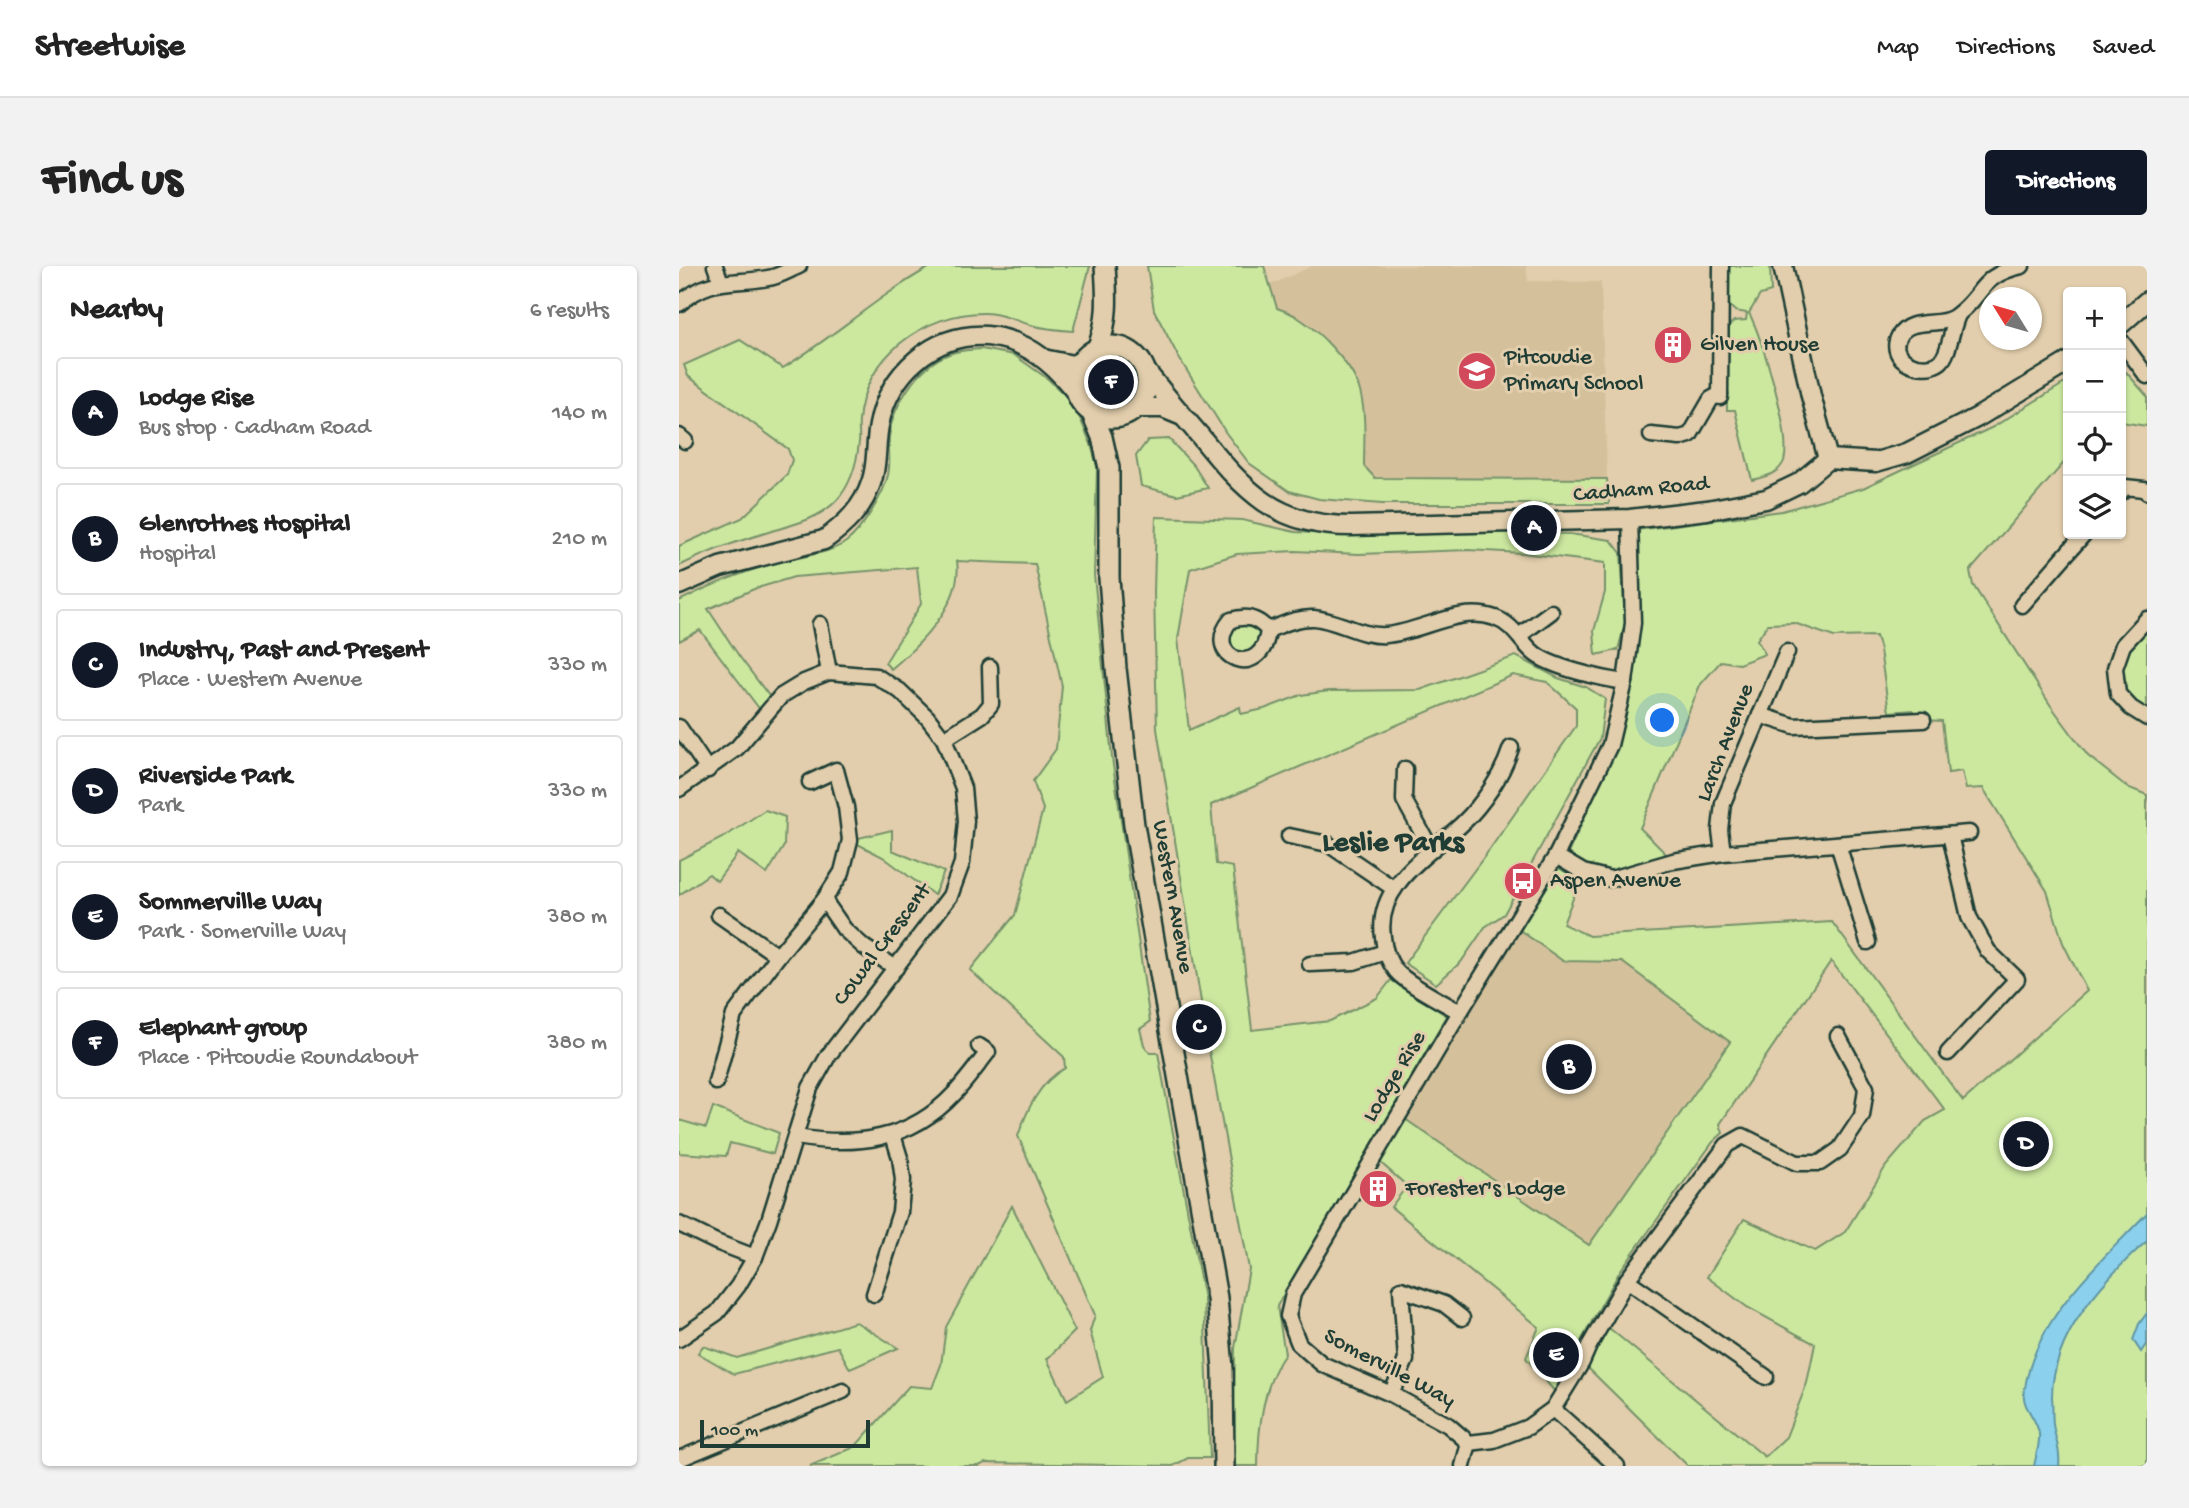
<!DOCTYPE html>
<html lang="en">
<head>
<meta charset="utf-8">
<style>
	:root { --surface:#fff; --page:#f2f2f2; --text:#222; --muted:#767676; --line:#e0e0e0; --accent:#111827 }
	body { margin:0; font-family:"Gochi Hand",sans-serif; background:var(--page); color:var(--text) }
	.controls { position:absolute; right:21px; top:21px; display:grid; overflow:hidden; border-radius:7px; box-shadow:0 2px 5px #0004 }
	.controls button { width:63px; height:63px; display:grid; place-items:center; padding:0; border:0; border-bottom:2px solid var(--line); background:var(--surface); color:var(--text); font:35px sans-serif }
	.compass { position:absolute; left:1300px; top:21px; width:63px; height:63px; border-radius:50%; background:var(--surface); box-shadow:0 2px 5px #0004; rotate:307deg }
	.scale { position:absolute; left:21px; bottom:18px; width:170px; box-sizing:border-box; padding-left:7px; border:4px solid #1f3d34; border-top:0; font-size:19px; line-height:24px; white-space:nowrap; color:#1f3d34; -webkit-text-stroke:5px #e2ceac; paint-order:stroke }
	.you { position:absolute; left:984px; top:455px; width:24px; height:24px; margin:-18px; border:5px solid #fff; border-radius:50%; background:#1a73e8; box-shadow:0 0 0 10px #1a73e833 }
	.badge { display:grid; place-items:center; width:46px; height:46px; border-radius:50%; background:var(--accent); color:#fff; font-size:23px; font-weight:700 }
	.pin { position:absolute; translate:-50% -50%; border:4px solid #fff; box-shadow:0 2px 7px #0006 }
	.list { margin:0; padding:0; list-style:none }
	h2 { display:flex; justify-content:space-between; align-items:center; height:91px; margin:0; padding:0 28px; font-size:30px }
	h2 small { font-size:23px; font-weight:400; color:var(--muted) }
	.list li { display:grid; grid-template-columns:46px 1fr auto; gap:21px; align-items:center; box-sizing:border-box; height:112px; margin:0 14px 14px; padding:0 14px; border:2px solid var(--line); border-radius:7px }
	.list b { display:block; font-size:26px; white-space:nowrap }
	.list p { margin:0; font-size:23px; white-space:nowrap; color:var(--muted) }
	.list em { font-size:23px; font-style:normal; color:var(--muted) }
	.icon { flex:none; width:38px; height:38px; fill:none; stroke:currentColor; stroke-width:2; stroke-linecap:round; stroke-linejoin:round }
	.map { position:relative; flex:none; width:1468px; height:1200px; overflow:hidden; border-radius:7px }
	header { display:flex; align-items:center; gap:42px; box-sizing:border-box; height:98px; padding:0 35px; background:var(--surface); border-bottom:2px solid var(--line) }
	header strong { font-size:33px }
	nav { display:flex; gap:38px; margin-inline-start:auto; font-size:24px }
	.intro { display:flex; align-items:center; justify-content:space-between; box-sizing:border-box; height:168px; padding:0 42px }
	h1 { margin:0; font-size:49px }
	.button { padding:18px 32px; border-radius:7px; background:var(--accent); color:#fff; font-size:24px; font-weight:700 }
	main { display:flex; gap:42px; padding:0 42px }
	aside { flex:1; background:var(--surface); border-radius:7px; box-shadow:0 2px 5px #0004 }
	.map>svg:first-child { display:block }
	.built { fill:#d4c19c }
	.green { fill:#cce89f; stroke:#76926a; stroke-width:2; fill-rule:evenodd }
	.water { fill:#8bd0ec; stroke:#6095a2; stroke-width:2 }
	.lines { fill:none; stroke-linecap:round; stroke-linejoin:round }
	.minor-casing { stroke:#1f3d34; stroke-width:19 }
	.tertiary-casing { stroke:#1f3d34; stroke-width:23 }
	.secondary-casing { stroke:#1f3d34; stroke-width:24 }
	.minor { stroke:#e2ceac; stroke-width:14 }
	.tertiary { stroke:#e2ceac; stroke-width:18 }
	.secondary { stroke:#e2ceac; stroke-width:19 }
	.labels { text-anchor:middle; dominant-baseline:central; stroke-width:6; stroke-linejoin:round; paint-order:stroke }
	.poi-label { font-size:23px; fill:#1f3d34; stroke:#e2ceac; text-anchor:start }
	.street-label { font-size:23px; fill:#1f3d34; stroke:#e2ceac }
	.district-label { font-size:30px; font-weight:bold; fill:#1f3d34; stroke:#e2ceac }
</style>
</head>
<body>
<header>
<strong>Streetwise</strong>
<nav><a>Map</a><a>Directions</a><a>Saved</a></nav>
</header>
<div class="intro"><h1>Find us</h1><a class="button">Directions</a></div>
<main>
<aside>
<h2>Nearby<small>6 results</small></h2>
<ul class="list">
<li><span class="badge">A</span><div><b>Lodge Rise</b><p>Bus stop · Cadham Road</p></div><em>140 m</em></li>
<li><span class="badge">B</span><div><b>Glenrothes Hospital</b><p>Hospital</p></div><em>210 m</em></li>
<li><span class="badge">C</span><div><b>Industry, Past and Present</b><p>Place · Western Avenue</p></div><em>330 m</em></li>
<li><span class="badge">D</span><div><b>Riverside Park</b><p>Park</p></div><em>330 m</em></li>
<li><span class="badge">E</span><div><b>Sommerville Way</b><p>Park · Somerville Way</p></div><em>380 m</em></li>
<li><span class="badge">F</span><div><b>Elephant group</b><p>Place · Pitcoudie Roundabout</p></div><em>380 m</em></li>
</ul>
</aside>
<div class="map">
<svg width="1468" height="1200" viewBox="0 0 1468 1200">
	<rect width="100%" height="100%" fill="#e2ceac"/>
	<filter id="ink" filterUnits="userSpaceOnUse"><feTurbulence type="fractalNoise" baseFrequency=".0143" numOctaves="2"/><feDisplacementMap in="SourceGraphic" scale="14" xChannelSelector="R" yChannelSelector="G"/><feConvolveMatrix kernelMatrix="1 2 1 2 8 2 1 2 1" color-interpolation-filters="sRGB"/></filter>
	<g filter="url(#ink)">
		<!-- built -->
		<g class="built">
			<path d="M633,0h214l2,15 73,1 6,197 -232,-1 -11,-12v-43l-67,-107 -20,-8 -7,-23z"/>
			<path d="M835,660l49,35 59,1 108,80 -141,204 -190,-131z"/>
		</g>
		<!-- green -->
		<g class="green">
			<path d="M253,0h158l-17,65c-14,-1 -28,-2 -42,-6 -14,-4 -31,-12 -46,-12 -61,-1 -122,45 -126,108 -1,7 1,14 0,21 -2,21 -9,44 -23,59 -20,21 -51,25 -77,34 -28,8 -54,18 -80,31v-20l63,-28 45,-43 5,-15 -4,-11 -100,-73 -4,-11 56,-25 43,28c52,-32 96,-73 149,-102z"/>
			<path d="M468,0h117l13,42c7,3 15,5 20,9 21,13 52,45 61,68 9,25 6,55 6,81l11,12 232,1 2,25h-227l-63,-5 -30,-8 -40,-28 -23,-30 -47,-75 -25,-48z"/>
			<path d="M1046,0h45l1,26 -11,3 -11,18c13,24 43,122 35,148 -5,13 -20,16 -32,19l-17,-70h-8v-83l7,-6 12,-1 1,-7 -12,-2 -9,-9z"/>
			<path d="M302,83l33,6 34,24 26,25 17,40 6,23 -3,108 18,183 38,264 -10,7 4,16 6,8h8l46,246 6,159h-22l-15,8 -188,-3 -6,3h-169l45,-19 54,-61 23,2 9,-23 5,-38 66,-121 63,125 -28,28 20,41 36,-23 -13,-46 5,-16 -77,-179c9,-26 21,-54 47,-68l-1,-11 -94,-87 45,-55 28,-106 -10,-28 23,-32 6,-63 -27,-122 -78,-3c6,41 -36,83 -66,108l-6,-6 36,-59 -4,-37 -123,10 -40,12 -46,20 31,47 33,44 -11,11 -61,-81 -21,11v-40c31,-16 66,-30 100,-39 19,-5 50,-8 67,-20 16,-12 38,-48 42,-67 3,-12 0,-26 1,-38 3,-32 30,-72 60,-83 10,-4 22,-4 32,-5z"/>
			<circle cx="433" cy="116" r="27"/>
			<path d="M1447,106l21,24v30l-26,-4v-46z"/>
			<path d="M1389,115v77l-98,113 3,14 78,121 37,50 39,31 20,8v671h-459l-106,-104 21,-39 162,134 21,-20 21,-54 8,-39 -68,-37 -40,-30 37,-58 71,32 30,-19 41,-66 39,-45 20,-11 -114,-149 -111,163 3,9 -10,9 -93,129 -38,68 -5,20 -21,34 -30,-35 13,-31 -148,-120 16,-21 -33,-29 25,-42 190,130 141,-203 -108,-80 -59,-1 -49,-35 42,-70 9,4 50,-110 16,-67 7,-35 -2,-118 146,-19 81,-23 130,-61zM1115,357l40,14 42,-1 4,14 9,62 24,-2 10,10 19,1 6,52 14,-2 4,18 17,-1 64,103 16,52 24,48 -124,110 -131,-179 -243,14 -26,-12 20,-51 28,6 62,-18 -33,-33 60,-143 21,-24 18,3 26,-10 -8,-14 11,-16z"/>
			<path d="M490,173l25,27 14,22 -31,7 -36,-9 -5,-30 12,-16z"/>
			<path d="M477,251l86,3 53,12 40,2 156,-2 79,2 41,6 10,13 4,70 -7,27 -22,5 -2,-24 11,-39v-29l-83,-10 -54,-3 -109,4 -64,-3 -58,3 -47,15 -12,70 11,91 51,-23 1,7 23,-5 37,-14 28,-4 91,-1 96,-34 42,22 28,9 19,12 -5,39 -96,176 -19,13 -24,35 -25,22 -31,-21 85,-114 86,-123v-18l-29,-26 -34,-7 -302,130 5,59 17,3 19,163 78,-9 47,-23 14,-18 56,36 -170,290 8,48c-22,30 -27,76 -27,112h-25l2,-118 14,-79 -41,-224 -51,-316 -3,-137z"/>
			<circle cx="565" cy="372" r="16"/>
			<path d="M1468,360v85l-12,-7 -12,-13 -2,-26 7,-18z"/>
			<path d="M86,544l20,7 -1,29 -17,28 -29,-21 -21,28 -8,-7 -30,21v-35l47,-24z"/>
			<path d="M213,564v20l52,22 -10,23 -51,-38 -33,-17z"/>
			<path d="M34,841l66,26 -6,21 -43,-11 -4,13 -47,-3v-33l27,8z"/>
			<path d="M177,1056l42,26 -48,21 -12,-22 -104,27 -36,-21 5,-7 34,12z"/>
		</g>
		<!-- water -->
		<g class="water">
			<path d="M1468,947v28c-44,39 -95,94 -95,156 1,9 0,18 1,27 2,15 8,26 6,42h-25c2,-10 6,-22 5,-32 -1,-14 -17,-27 -15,-40 9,-75 74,-129 123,-181z"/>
			<path d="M1468,1047v30l-6,9 -8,-12 6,-16z"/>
		</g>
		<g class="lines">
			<!-- minor casing -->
			<g class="minor-casing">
				<g id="minor">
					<path d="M36,0l6,16"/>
					<path d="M0,38c32,-28 51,-19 89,-26 10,-1 21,-8 31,-12"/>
					<path d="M1280,47c-8,14 -9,41 -19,49 -17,13 -54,-2 -41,-26 12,-20 39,-8 55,-19 30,-20 23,-41 68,-51"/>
					<path d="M1442,75l26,35"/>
					<path d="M1041,131l1,-131"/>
					<path d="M972,169l29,3 10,-3 21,-36 9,-5"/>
					<path d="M0,170l6,5"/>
					<path d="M1442,226l4,-5 19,2 3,3"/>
					<path d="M951,253l3,104 -8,59 -15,63 -54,111 -96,156 -167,282 -5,22 11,28 23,20 69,30 57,31 21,18 25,-3 34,-13 25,-18 29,-47 7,-16 38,-66 100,-135 16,-9 54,27h23l20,-14 22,-33 4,-28 -28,-52"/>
					<path d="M1343,339l62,-71"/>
					<path d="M1468,353l-24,26 -8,23 3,26 13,14 16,10"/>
					<path d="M141,358l9,48"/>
					<path d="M589,364c-11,-12 -21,-15 -37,-10 -31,37 32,63 37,10 14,-5 30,-13 46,-12 24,2 47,19 72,17 36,-3 73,-30 109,-17 18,6 26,24 39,35 16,14 69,26 91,29"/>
					<path d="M841,369l31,-23"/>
					<path d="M1081,449l34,11 129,-6"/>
					<path d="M0,461l29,43"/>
					<path d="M265,473l38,-24 9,-11 -1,-37"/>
					<path d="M726,503l-1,31 27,49"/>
					<path d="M0,523l58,-41 44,-52 23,-14 25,-10 47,4 24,15 27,26 17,22 19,49 3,33 -4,42 -12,33 -122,160 -18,32 -41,132 -14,37 -17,29 -21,27 -38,26"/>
					<path d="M610,570l39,8 65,44"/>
					<path d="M1159,578l30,98"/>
					<path d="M1044,587l-3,-23 3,-27 64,-151"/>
					<path d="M877,590l27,16 28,7 62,-18 50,-8 246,-20"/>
					<path d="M145,634l20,29 20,18 32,21"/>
					<path d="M40,649l59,41"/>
					<path d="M631,698l44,-2 31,-10"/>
					<path d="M781,746c-16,-9 -53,-28 -64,-41 -8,-10 -12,-21 -13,-34 -8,-52 46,-82 79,-113 21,-20 40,-48 49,-76"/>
					<path d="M1269,787l69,-74 -29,-28 -19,-34 -19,-82"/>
					<path d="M37,816l18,-67 44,-59 46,-56 18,-28 8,-32 -4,-33 -10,-37 -26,12"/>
					<path d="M117,871c59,10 114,4 158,-43 12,-13 23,-28 34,-42l-9,-6"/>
					<path d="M0,958l37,18 39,15"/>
					<path d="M948,1014l139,97"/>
					<path d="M195,1028l26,-82 3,-32 -3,-22 -7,-23"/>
					<path d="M712,1128l15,-34 -5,-71 43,15 18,14"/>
					<path d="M874,1143l64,57"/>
					<path d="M0,1193l164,-68"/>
					<path d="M784,1200l6,-23"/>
				</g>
			</g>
			<!-- tertiary casing -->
			<g class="tertiary-casing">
				<g id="tertiary">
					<path d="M1104,0l28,130 17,63"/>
					<path d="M1442,58l26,-23"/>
					<path d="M369,94l25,5 10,-5"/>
					<path d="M467,105c18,23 36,44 55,66 44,54 75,89 150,89l279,-7 77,-9 59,-11 33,-16 29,-24 48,3 31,-9 71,-36 90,-55"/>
					<path d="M457,142h27l17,7"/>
					<path d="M0,319l41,-18 104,-27c21,-15 39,-32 47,-57 7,-18 4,-38 8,-58 10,-52 54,-92 108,-89 39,3 69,29 91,59"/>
				</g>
			</g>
			<!-- secondary casing -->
			<g class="secondary-casing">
				<g id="secondary">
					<circle cx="432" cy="116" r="36"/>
					<path d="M418,83c12,-28 10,-53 8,-83"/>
					<path d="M412,145l11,26 7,31v110l7,90 18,157 83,473 6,71 1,97"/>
				</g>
			</g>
			<!-- minor -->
			<use href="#minor" class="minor"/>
			<!-- tertiary -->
			<use href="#tertiary" class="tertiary"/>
			<!-- secondary -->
			<use href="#secondary" class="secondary"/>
		</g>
	</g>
	<!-- icons -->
	<defs>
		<g id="building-disc" transform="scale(2.0125)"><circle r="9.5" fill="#d1495b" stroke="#e2ceac"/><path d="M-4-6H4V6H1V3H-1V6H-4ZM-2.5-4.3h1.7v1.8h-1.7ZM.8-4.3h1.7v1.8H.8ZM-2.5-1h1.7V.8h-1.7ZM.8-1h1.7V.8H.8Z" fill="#fff"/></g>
		<g id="school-disc" transform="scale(2.0125)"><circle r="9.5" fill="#d1495b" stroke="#e2ceac"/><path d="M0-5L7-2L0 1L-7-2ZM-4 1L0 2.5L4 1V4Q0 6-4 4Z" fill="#fff"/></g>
		<g id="bus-disc" transform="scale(2.0125)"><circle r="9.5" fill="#d1495b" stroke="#e2ceac"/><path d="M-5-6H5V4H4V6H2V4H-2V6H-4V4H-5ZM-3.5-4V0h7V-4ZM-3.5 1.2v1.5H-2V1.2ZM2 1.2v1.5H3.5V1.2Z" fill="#fff"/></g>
	</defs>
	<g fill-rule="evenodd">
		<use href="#building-disc" x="994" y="79"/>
		<use href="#school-disc" x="798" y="105"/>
		<use href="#bus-disc" x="844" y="615"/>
		<use href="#building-disc" x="699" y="923"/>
	</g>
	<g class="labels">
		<!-- poi labels -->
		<g class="poi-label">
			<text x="1021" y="79">Gilven House</text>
			<text x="825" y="92">Pitcoudie<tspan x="825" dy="26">Primary School</tspan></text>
			<text x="871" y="615">Aspen Avenue</text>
			<text x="726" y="923">Forester's Lodge</text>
		</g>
		<!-- street labels -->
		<g class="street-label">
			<text transform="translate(962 224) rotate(-5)">Cadham Road</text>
			<text transform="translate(1047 477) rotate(-69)">Larch Avenue</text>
			<text transform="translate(493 631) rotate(80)">Western Avenue</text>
			<text transform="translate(204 679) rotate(-53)">Cowal Crescent</text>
			<text transform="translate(716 811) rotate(-59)">Lodge Rise</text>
			<text transform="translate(710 1103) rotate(28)">Somerville Way</text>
		</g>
		<!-- district labels -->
		<g class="district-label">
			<text x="714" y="578">Leslie Parks</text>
		</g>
	</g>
</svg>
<div class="controls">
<button>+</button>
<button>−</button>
<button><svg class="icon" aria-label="locate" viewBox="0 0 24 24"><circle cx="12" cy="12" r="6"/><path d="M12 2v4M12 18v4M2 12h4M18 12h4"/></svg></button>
<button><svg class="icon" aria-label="layers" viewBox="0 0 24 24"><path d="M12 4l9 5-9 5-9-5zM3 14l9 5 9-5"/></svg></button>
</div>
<svg class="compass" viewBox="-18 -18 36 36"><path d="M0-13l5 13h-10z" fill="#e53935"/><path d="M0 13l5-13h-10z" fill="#767676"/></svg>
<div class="scale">100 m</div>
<div class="you"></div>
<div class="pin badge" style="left:855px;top:262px">A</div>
<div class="pin badge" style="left:890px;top:801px">B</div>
<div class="pin badge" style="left:520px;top:761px">C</div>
<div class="pin badge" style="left:1347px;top:878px">D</div>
<div class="pin badge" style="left:877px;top:1089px">E</div>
<div class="pin badge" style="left:432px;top:116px">F</div>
</div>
</main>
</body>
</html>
